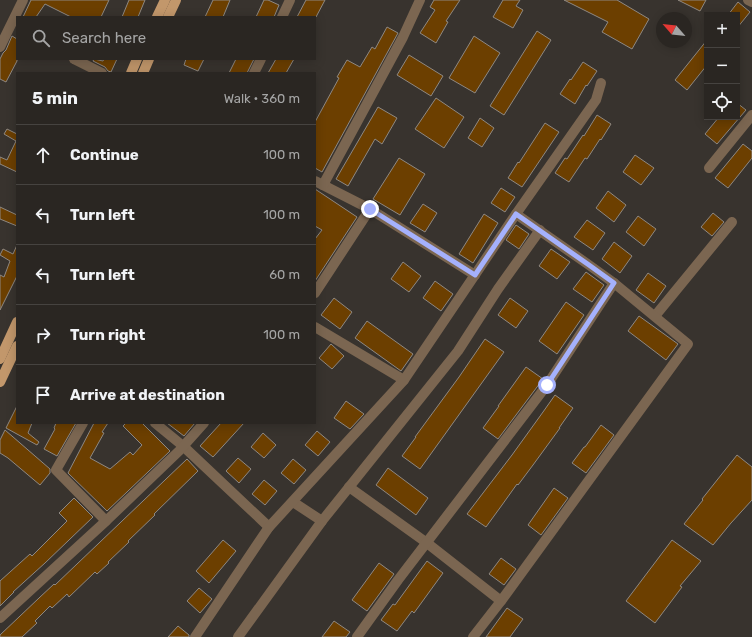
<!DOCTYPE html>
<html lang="en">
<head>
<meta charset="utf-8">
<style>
	:root { --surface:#2a2622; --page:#36322f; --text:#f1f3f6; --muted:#a5a5a5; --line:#464340 }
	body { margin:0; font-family:Rubik,sans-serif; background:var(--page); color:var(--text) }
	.controls { position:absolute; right:12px; top:12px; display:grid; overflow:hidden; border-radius:0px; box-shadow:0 2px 10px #0003 }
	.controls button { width:36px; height:36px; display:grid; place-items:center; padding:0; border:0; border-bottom:1px solid var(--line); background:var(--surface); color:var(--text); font:20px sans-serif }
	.compass { position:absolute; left:656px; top:12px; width:36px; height:36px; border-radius:50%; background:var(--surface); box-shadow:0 2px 10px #0003; rotate:298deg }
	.stop { position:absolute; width:12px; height:12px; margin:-9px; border:3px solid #a5b1fc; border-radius:50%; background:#fff }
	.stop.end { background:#a5b1fc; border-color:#fff; box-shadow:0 1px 4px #0008 }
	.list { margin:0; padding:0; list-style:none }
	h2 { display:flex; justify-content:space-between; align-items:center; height:52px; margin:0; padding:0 16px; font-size:17px }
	h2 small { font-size:13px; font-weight:400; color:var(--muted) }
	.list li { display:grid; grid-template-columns:26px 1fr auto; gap:12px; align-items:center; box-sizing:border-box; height:60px; padding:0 16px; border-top:1px solid var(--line) }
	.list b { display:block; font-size:15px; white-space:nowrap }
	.list em { font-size:13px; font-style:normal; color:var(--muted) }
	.icon { flex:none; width:22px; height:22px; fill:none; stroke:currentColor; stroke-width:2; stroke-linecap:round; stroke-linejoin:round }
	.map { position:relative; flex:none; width:752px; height:637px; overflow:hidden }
	.search { position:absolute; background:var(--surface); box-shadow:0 2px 10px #0003; left:16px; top:16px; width:300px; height:44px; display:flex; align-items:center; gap:10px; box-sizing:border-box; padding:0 14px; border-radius:0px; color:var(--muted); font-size:15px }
	.panel { position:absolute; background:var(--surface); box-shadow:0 2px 10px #0003; left:16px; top:72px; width:300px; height:352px; border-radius:0px }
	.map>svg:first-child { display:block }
	.building { fill:#6c3f00; stroke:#8e8882 }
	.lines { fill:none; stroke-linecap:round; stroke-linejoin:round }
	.minor { stroke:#7b6651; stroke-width:10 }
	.major { stroke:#c2976b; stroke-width:10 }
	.route { stroke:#a5b1fc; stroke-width:5 }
</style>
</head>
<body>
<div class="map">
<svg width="752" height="637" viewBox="0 0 752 637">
	<rect width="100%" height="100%" fill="#38332e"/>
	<!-- building -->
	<g class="building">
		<path d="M31,0h78l-8,17h-30l-26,-13 -9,13h-13z"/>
		<path d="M129,0h16l-7,17h-16z"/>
		<path d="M213,0h17l-7,17h-18z"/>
		<path d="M264,0h4l11,5 -5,12h-18z"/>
		<path d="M306,0h19l-9,17h-19z"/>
		<path d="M434,0h26l-14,21 2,1 -12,21 -16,-10 15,-23 -5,-3z"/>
		<path d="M503,0h17l-4,6 7,4 -10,18 -20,-11z"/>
		<path d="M564,0h53l32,19 -17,30 -30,-17 6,-10z"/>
		<path d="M678,0h28l-6,11z"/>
		<path d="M738,2l12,10 -13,16v-13h-9z"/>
		<path d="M387,27l11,6 -76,139 -7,-4v-46l24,-44 -2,-1 10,-17 13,7 12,-20 3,2z"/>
		<path d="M537,31l14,9 -47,75 -14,-9z"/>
		<path d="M12,36l5,3v22l-11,21 -6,-3v-20l3,-6 3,-3z"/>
		<path d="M474,36l26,17 -25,40 -26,-15z"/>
		<path d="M707,40v25l-20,25 -12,-10z"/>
		<path d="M409,55l34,21 -12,20 -34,-21z"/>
		<path d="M94,59l9,2 1,-2h13l-6,13 -3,-1 -3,-4 -12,-6z"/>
		<path d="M186,59h18l-6,12 -14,-6z"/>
		<path d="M236,59h18l-7,14h-18z"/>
		<path d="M276,59h18l-8,14h-18z"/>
		<path d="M583,62l14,9 -10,15 -1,-1 -11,19 -15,-10 10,-15 1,1z"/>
		<path d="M436,98l28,19 -20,31 -29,-19z"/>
		<path d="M737,103l9,7 -29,34 -12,-10 14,-17h18z"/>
		<path d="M378,107l19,11 -15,26 -7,-5 -27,47 -12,-7z"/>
		<path d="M597,115l14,9 -10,16 -1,-1 -13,20 -2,-1 -16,24 -14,-9 10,-15 2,1 16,-24 1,1z"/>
		<path d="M480,118l14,10 -12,19 -14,-9z"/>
		<path d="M545,123l14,9 -37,55 -14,-9 10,-16 1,1z"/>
		<path d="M7,129l10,5v38l-17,-8v-7l7,3 9,-19 -12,-7z"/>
		<path d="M743,144l9,7v7l-24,30 -13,-10z"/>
		<path d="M635,155l19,13 -13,17 -18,-13z"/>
		<path d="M399,158l26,16 -25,41 -27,-16z"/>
		<path d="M501,188l14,9 -10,15 -14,-9z"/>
		<path d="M315,189l42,28 -42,64v-42l7,-9 -7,-4z"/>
		<path d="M608,191l18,14 -12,17 -18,-14z"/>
		<path d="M423,204l14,9 -12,19 -15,-9z"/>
		<path d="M0,207l17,8v11l-17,-7z"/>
		<path d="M713,213l11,9 -12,14 -11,-9z"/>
		<path d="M484,214l14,9 -25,40 -14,-9z"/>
		<path d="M638,216l18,13 -12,17 -18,-14z"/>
		<path d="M587,220l18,13 -12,17 -19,-13z"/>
		<path d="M516,225l13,9 -10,15 -13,-9z"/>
		<path d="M614,242l18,14 -12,17 -18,-14z"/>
		<path d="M17,245v31l-17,34v-35l4,2 6,-16 -10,-6 3,-6 10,5z"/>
		<path d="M551,249l19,13 -13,17 -18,-13z"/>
		<path d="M403,262l18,14 -12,16 -18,-13z"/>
		<path d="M586,272l18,13 -12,17 -19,-13z"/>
		<path d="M648,273l18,13 -12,17 -18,-13z"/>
		<path d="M435,281l18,13 -12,17 -18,-13z"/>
		<path d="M334,298l18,14 -12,17 -19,-14z"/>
		<path d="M510,298l18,13 -12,17 -18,-13z"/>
		<path d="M566,302l18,13 -27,39 -18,-13z"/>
		<path d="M639,316l39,28 -12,16 -38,-29z"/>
		<path d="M367,321l46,33 -12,17 -46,-33z"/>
		<path d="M485,339l19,13 -84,117 -18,-13 14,-19h-1l44,-60z"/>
		<path d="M331,344l13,12 -12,13 -13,-11z"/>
		<path d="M526,367l17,12 -45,60 -15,-11 16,-22h-1z"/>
		<path d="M555,395l18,13 -14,20h1l-27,37 -15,20 -1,-1 -15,21 -16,22 -19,-13 45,-59 31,-43z"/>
		<path d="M346,401l18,13 -14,15 -16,-11z"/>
		<path d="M17,406v17h15l-4,10 11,9 -2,3 -31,-17z"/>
		<path d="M56,423h20l-19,33 -13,-7 11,-20 -1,-1z"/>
		<path d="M94,423h14l-6,9 2,1 -14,25 20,11 20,-17 3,3 9,-10 -19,-19 3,-3h16l28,28 -63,60 -39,-38z"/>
		<path d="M167,423h28l-11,13z"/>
		<path d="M221,423h23l-31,34 -13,-11z"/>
		<path d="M601,425l13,10 -28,38 -14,-10 12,-16h1z"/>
		<path d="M5,430l45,39v4l-10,12 -32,-27 -8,-5v-13z"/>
		<path d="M317,431l13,11 -12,14 -13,-11z"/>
		<path d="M263,433l13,12 -12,13 -13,-11z"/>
		<path d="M737,455l15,12v33l-21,23 -18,22 -29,-21 19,-24 -1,-1z"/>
		<path d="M238,458l13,11 -12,14 -13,-12z"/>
		<path d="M187,459l11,12 -44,43 1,1 -27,26 1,1 -21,20 1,1 -12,11 -2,-2 -26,25 -2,-3 -15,14 -2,-2 -15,15 2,2 -15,14h-22v-2l39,-37 15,-14 1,1z"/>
		<path d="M293,459l13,11 -12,14 -13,-11z"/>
		<path d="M388,468l40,30 -12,17 -40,-30z"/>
		<path d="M264,480l13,11 -12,14 -13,-11z"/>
		<path d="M554,488l14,10 -27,37 -13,-10z"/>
		<path d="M74,498l19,19 -48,46 -32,29h1l-14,14v-25l30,-27 2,2 35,-35 -8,-8z"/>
		<path d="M223,540l13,11 -27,32 -13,-12z"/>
		<path d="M672,540l29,21 -21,25 2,1 -27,36 -29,-22z"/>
		<path d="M501,558l15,11 -12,16 -15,-11z"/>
		<path d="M427,561l16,12 -29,40 -2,-2 -15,20 -16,-11 12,-16 2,1z"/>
		<path d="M379,563l15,11 -27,37 -15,-11z"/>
		<path d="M199,588l13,11 -12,14 -13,-12z"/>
		<path d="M507,608l16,11 -13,18h-24z"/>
		<path d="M334,621l16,11 -4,5h-24z"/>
		<path d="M178,626l11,9v2h-21z"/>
	</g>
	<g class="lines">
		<!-- minor -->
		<g class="minor">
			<path d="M748,0l4,2"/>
			<path d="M282,17l8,-17"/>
			<path d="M0,47l23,-47"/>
			<path d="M74,59l28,14"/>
			<path d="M254,73l7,-14"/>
			<path d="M709,168l43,-53"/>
			<path d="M315,181l55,28 105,66"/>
			<path d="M323,185l80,-148 17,-37"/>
			<path d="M516,214l80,-114 5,-17"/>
			<path d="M315,293l55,-84"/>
			<path d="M655,316l77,-94"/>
			<path d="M315,327l89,53"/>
			<path d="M83,423l-27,47 50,51"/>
			<path d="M155,423l28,23 86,81"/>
			<path d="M349,487l78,56 74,58"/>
			<path d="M293,502l29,19"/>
			<path d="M0,618l106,-97 73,-70 25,-28"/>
			<path d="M195,637l74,-110 135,-147 112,-166 73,51 25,18 74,61 -187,257 -28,36"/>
			<path d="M238,637l84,-116 136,-170 40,-62 42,-59"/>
			<path d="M357,637l41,-57 149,-195 67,-102"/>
		</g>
		<!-- major -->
		<g class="major">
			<path d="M157,17l8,-17"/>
			<path d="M168,17l8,-17"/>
			<path d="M131,73l6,-14"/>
			<path d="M143,73l6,-14"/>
			<path d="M0,359l17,-37"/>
			<path d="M0,382l17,-36"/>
		</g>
	</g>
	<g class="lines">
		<!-- route -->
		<path class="route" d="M370,209l105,66 41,-61 73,51 25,18 -67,102"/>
	</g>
</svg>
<div class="controls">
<button>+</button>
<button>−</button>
<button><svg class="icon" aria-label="locate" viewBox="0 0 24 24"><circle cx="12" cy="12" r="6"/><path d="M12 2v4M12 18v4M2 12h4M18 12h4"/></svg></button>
</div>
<svg class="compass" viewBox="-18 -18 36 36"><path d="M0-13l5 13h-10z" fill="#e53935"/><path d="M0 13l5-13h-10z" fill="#a5a5a5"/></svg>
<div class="stop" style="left:547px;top:385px"></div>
<div class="stop end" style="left:370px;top:209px"></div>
<div class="search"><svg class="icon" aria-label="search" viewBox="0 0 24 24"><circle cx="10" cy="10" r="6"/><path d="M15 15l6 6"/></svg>Search here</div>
<section class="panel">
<h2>5 min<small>Walk · 360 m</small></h2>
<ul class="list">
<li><svg class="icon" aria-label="ahead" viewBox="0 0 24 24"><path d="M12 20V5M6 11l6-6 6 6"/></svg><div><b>Continue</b></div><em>100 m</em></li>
<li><svg class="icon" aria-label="left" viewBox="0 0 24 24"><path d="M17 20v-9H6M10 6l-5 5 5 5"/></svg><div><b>Turn left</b></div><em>100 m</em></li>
<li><svg class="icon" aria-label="left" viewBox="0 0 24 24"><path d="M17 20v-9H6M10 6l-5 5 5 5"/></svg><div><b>Turn left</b></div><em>60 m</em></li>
<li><svg class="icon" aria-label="right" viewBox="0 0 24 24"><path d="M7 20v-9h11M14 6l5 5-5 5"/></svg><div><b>Turn right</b></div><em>100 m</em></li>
<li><svg class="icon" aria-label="arrive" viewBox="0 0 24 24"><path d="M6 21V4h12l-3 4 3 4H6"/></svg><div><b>Arrive at destination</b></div></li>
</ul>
</section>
</div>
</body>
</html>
